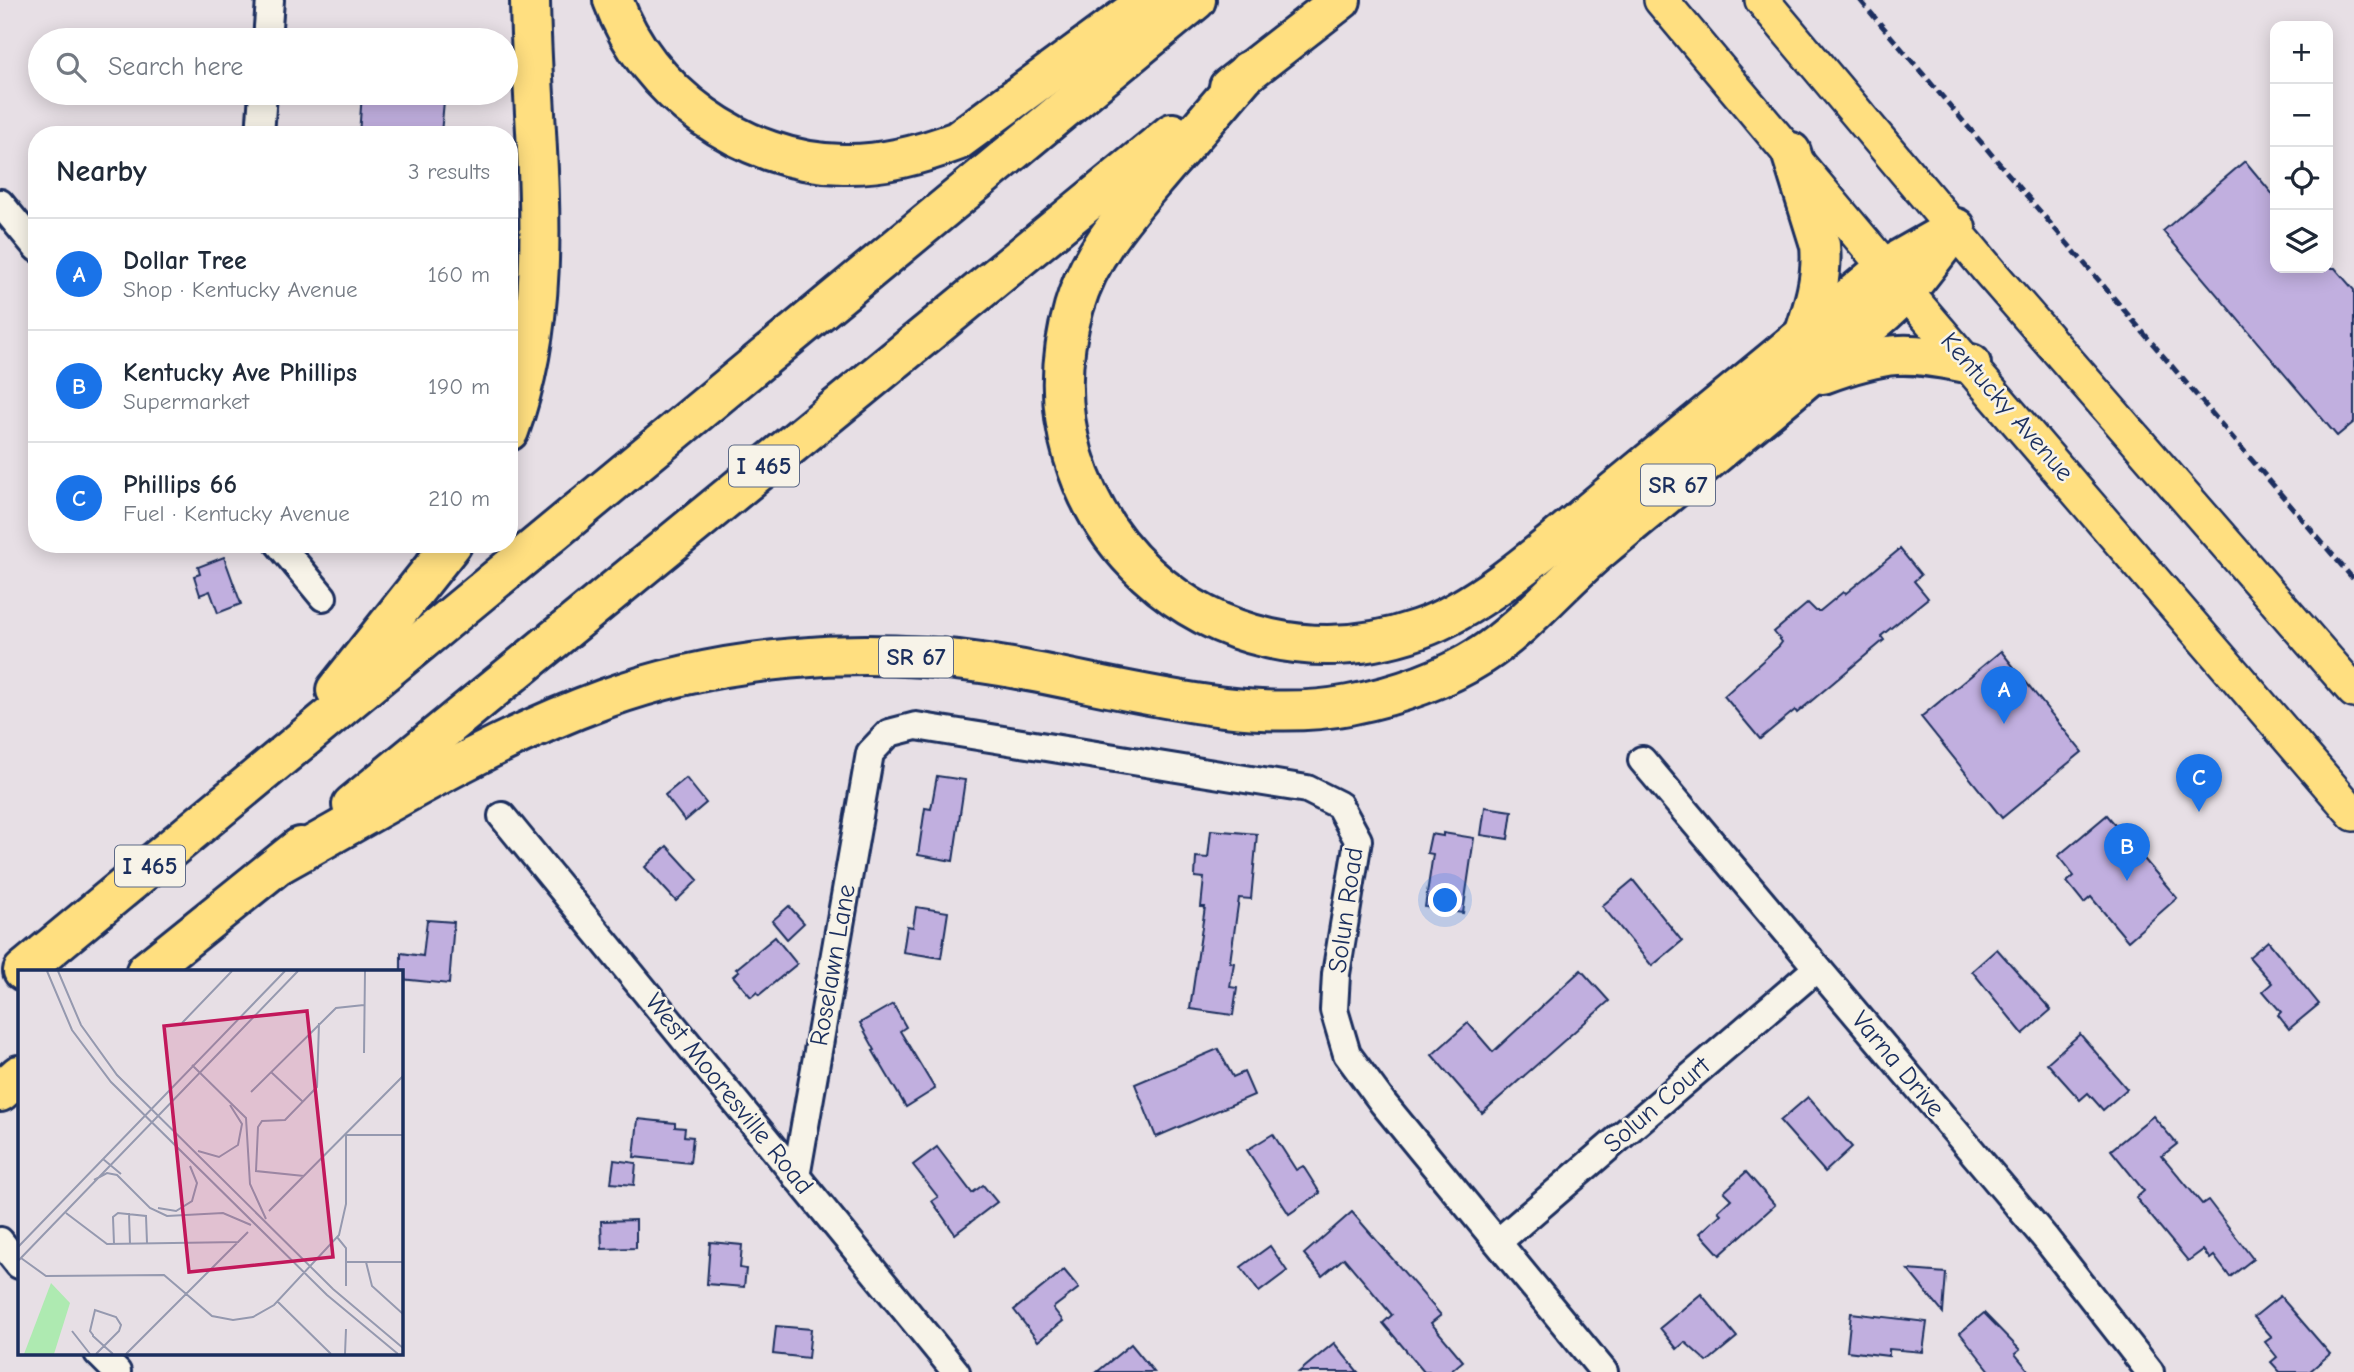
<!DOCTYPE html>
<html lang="en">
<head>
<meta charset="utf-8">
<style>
	:root { --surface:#fff; --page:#f2f2f3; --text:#1f2937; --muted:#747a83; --line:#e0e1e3; --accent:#1a73e8 }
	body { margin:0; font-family:"Comic Neue",sans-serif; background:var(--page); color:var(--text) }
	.controls { position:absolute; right:21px; top:21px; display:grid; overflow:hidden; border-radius:14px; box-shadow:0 4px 18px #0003 }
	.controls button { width:63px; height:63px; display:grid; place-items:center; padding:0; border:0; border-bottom:2px solid var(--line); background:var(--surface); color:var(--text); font:35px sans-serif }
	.you { position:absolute; left:1446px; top:901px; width:24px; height:24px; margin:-18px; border:5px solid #fff; border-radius:50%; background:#1a73e8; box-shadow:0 0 0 10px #1a73e833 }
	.badge { display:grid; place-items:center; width:46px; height:46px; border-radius:50%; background:var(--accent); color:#fff; font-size:23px; font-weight:700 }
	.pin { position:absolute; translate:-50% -58px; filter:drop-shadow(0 2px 4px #0008) }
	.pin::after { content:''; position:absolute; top:37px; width:24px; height:21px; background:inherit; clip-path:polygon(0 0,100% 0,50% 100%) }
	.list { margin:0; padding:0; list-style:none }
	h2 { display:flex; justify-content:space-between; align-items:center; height:91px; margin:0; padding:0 28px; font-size:30px }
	h2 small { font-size:23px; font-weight:400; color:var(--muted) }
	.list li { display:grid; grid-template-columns:46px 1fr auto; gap:21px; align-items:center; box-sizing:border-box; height:112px; padding:0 28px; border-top:2px solid var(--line) }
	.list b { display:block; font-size:26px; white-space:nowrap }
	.list p { margin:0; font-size:23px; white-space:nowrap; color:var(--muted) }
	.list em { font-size:23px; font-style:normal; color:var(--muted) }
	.icon { flex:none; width:38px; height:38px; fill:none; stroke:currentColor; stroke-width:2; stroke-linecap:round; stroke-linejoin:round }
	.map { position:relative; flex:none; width:2354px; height:1372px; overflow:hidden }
	.search { position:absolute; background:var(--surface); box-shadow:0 4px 18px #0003; left:28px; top:28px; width:490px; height:77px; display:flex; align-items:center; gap:18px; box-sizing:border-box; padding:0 24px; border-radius:38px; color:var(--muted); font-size:26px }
	.panel { position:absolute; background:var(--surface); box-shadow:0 4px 18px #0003; left:28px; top:126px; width:490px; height:427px; border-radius:28px }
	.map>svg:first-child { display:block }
	.building { fill:#c1afdf; stroke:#1b2f5e; stroke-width:2 }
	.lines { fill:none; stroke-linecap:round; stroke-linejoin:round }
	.minor-casing { stroke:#1b2f5e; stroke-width:32 }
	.major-casing { stroke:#1b2f5e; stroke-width:38 }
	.highway-casing { stroke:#1b2f5e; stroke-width:44 }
	.minor { stroke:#f7f3e8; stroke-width:26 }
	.major { stroke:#ffdf80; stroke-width:33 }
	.highway { stroke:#ffdf80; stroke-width:38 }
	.rail { stroke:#1b2f5e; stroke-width:5; stroke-dasharray:10 5; stroke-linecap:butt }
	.labels { text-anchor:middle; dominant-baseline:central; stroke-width:5; stroke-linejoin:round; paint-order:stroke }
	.shield { fill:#f7f3e8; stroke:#5d6a87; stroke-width:2 }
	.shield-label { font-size:24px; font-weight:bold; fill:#1b2f5e }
	.street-label { font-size:26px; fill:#1b2f5e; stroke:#f7f3e8 }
	.inset-road { fill:none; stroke:#9599af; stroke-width:2 }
	.view { fill:#c2185b; fill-opacity:0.15; stroke:#c2185b; stroke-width:3.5 }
	.inset-edge { fill:none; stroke:#1b2f5e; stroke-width:3.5 }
</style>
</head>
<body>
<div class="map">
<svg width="2354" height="1372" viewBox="0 0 2354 1372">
	<rect width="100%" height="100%" fill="#e7dfe5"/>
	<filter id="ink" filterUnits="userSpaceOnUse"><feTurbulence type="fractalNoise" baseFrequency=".0143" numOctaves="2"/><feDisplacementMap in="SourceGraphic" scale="14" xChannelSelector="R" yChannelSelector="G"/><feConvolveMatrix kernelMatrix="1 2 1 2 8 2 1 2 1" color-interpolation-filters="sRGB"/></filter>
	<g filter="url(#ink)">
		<!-- building -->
		<g class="building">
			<path d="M362,93h76v8h6l-3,32 -82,2z"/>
			<path d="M2245,161l30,36v71h60l19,22v132l-17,14 -174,-205z"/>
			<path d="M1900,549l21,26 -7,6 14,17 -47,38 3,4 -87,73 -2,-3 -35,29 -36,-43 55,-50 3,-4 -8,-10 34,-29 8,8h4l23,-19 2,2z"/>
			<path d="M224,557l17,47 -23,9 -8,-22 -10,4 -6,-19 6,-2 -2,-7z"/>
			<path d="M2001,651l81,101 -80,66 -81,-101z"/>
			<path d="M937,776l28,4 -12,81 -35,-6 7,-47 6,1z"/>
			<path d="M686,778l20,25 -21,18 -20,-26z"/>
			<path d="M1485,807l27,4 -4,28 -27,-4z"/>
			<path d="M2107,815l70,83 -49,43 -37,-44 -7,6 -17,-21 7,-6 -16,-20z"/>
			<path d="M1211,830l46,4 -6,65 -12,-1 -9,64 4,1 -4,24 7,1 -4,27 -43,-6 15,-102h-4l3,-29 -9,-1 1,-20 12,1z"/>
			<path d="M1443,833l31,5 -11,75 -38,-6 8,-53 -6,-1 4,-19 12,2z"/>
			<path d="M667,846l31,34 -22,21 -31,-34z"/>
			<path d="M1633,880l49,61 -30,25 -50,-60z"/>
			<path d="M789,906l15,17 -17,16 -15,-18z"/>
			<path d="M916,907l32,5 -7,46 -38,-6 4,-26 6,1z"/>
			<path d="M427,920l27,2 -5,62 -48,-5v-26l22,3z"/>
			<path d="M775,937l22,27 -38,31 -2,-3 -6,5 -18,-21 6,-5 -3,-2z"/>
			<path d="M2268,941l51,63 -30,25 -11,-14 3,-3 -18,-21 9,-8 -23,-26z"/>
			<path d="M1997,949l54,61 -28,24 -51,-63z"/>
			<path d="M1581,970l28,31 -127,112 -50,-58 36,-32 25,29z"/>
			<path d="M893,1004l13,23 -6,4 35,58 -29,18 -33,-56 2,-1 -15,-27z"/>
			<path d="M2080,1034l47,55 -24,21 -15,-17 -8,7 -33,-37z"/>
			<path d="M1218,1049l15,28 11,-5 10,23 -98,42 -21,-53z"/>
			<path d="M1808,1097l44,50 -27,25 -45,-51z"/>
			<path d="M2153,1116l24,28 -15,12 40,48 6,-4 45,59 -23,18 -16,-21 -4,3 -7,-9 -15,11 -52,-63 8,-7 -33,-41z"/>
			<path d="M638,1119l37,4v4l10,1 -1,8 9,1 -3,26 -56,-6z"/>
			<path d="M1273,1134l23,36 7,-4 17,27 -31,21 -42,-64z"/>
			<path d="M937,1147l35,46 11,-8 14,17 -42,32 -23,-33 6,-4 -25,-32z"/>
			<path d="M614,1160l22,3 -2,22 -23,-2z"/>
			<path d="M1746,1172l29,33 -55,50 -20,-22 21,-19 -3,-3 13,-12 -7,-7z"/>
			<path d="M1352,1212l89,103 -10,8 32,38 -13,11h-26l-41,-49 9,-8 -48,-57 -22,18 -18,-22z"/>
			<path d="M636,1220v28l-34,1 -1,-28z"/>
			<path d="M710,1242l32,3 -2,23 6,1 -2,18 -37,-3z"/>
			<path d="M1270,1246l17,25 -28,21 -18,-25z"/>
			<path d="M1064,1270l15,18 -26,20 10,13 -25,20 -24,-31z"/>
			<path d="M1908,1270l38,3 -3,40z"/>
			<path d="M1701,1294l36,43 -30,25 -22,-20 -8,7 -17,-21z"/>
			<path d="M2280,1296l50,58 -21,18h-29l-9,-10 6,-5 -12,-15 7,-5 -18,-20z"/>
			<path d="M1851,1313l76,9 -4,30 -34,-3v7l-42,-5z"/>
			<path d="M1984,1313l36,37 -5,4 15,18h-39l-31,-39z"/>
			<path d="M776,1326l35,3 -3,29 -35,-4z"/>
			<path d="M1334,1343l24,29h-59z"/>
			<path d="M1131,1344l23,28h-57z"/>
		</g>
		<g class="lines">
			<!-- minor casing -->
			<g class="minor-casing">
				<g id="minor">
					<path d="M267,40l3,-40"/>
					<path d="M260,135l3,-42"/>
					<path d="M0,203l37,45"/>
					<path d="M279,544l44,53"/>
					<path d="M1642,760l404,479 104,133"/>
					<path d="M502,816l454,556"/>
					<path d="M796,1177l74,-424 19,-20 27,-7 391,63 32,16 19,35 -22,134 -2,36 13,44 36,49 221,269"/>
					<path d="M0,1241l19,24"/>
					<path d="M1498,1242l319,-274"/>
					<path d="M98,1353l19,19"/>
				</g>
			</g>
			<!-- major casing -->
			<g class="major-casing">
				<g id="major">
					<path d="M1661,0l245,292 448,522"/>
					<path d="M1762,0l228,272 364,419"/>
				</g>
			</g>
			<!-- highway casing -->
			<g class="highway-casing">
				<g id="highway">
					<path d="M613,0c33,92 131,163 230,164 40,1 77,-9 114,-23l192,-141"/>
					<path d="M1248,71c-27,32 -54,64 -82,95 -37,44 -76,85 -92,141 -61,211 140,394 345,322 66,-23 138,-91 193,-136 91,-75 183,-150 274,-226l53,-30"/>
					<path d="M1229,87l112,-87"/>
					<path d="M1791,152l29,93c3,32 -6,60 -16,90"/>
					<path d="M1823,374c63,-23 82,-24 148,-10"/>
					<path d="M509,431c51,-139 23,-287 21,-431"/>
					<path d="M336,690l116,-146"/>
					<path d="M352,805l820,-672"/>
					<path d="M281,863c105,-58 210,-123 323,-164 118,-43 253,-53 377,-36 115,16 254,64 368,42 47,-9 92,-24 133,-50 40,-25 82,-76 121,-108 76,-63 153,-125 227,-189 26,-23 57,-44 79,-70 16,-19 31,-40 47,-60"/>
					<path d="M23,971l1173,-971"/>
					<path d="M146,971l154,-124"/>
					<path d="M0,1092l19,-17"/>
				</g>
			</g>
			<!-- minor -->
			<use href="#minor" class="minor"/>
			<!-- major -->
			<use href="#major" class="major"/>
			<!-- highway -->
			<use href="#highway" class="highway"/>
			<!-- rail -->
			<path class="rail" d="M1860,0l494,580"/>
		</g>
	</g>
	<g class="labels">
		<!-- shield labels -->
		<g class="shield">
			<rect x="729" y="445.5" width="70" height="41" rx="5"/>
			<rect x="1641" y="464.5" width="74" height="41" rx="5"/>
			<rect x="879" y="636.5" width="74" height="41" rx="5"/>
			<rect x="115" y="845.5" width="70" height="41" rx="5"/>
		</g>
		<g class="shield-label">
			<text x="764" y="466">I 465</text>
			<text x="1678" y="485">SR 67</text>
			<text x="916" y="657">SR 67</text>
			<text x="150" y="866">I 465</text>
		</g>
		<!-- street labels -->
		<g class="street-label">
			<text transform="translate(2007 407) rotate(49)">Kentucky Avenue</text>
			<text transform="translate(1346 910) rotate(-82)">Solun Road</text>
			<text transform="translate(833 965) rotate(-80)">Roselawn Lane</text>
			<text transform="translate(1898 1064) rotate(50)">Varna Drive</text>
			<text transform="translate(729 1094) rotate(51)">West Mooresville Road</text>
			<text transform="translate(1657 1105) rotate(-41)">Solun Court</text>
		</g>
	</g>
	<!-- overview -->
	<g transform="translate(18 970)">
		<rect width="385" height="385" fill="#e7dfe5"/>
		<path d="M33,313l19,20 -16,51h-30z" fill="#aeeab1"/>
		<path class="inset-road" d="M29,1l25,59 39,52 216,213 71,59M40,1l23,54 36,50 216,214 70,59M164,53l50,-52M346,83l1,-82M174,95l54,53 4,66 16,35M253,102l31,29M233,122l85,-84 28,-3M328,165h57M180,181l21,6 19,-12 4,-21 -12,-19M85,189l18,15M286,206l-48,-5 2,-44 4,-6 23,-1 32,-33 2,-64M76,210l13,-7 10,2 33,33 17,8 56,-3 28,12M140,238l18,3 16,-10 5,-18 -7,-17M251,241l134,-135M48,243l41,31 132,-2M111,243l1,31M319,267l9,11v38M96,274l-1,-27 5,-4 28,3 1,27M0,277l267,-276M3,288l25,18 118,-1 48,41 21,4 20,-3 21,-12 65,-70 7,-31v-69M0,291l280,-290M328,292h57M348,292l6,24 31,28M259,331l54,53M54,361l18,23M78,384l23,-23 2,-6 -5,-8 -21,-7 -5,21 3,4v1l11,10 9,8M108,384l122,-122M327,384l1,-25"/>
		<path class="view" d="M289,41l26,246 -144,15 -25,-246z"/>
		<rect width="385" height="385" class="inset-edge"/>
	</g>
</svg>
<div class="controls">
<button>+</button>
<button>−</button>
<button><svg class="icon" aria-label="locate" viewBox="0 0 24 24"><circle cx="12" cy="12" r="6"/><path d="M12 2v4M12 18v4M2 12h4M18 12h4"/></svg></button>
<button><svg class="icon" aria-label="layers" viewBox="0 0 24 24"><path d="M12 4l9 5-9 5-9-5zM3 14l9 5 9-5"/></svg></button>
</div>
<div class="you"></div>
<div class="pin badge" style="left:2004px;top:724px">A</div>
<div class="pin badge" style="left:2127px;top:881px">B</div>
<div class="pin badge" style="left:2199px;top:812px">C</div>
<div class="search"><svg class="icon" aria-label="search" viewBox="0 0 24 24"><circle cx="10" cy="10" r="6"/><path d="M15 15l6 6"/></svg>Search here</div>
<section class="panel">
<h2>Nearby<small>3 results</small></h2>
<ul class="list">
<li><span class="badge">A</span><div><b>Dollar Tree</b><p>Shop · Kentucky Avenue</p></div><em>160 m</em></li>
<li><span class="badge">B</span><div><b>Kentucky Ave Phillips</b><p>Supermarket</p></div><em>190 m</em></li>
<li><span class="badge">C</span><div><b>Phillips 66</b><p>Fuel · Kentucky Avenue</p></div><em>210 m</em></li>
</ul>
</section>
</div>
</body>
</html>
